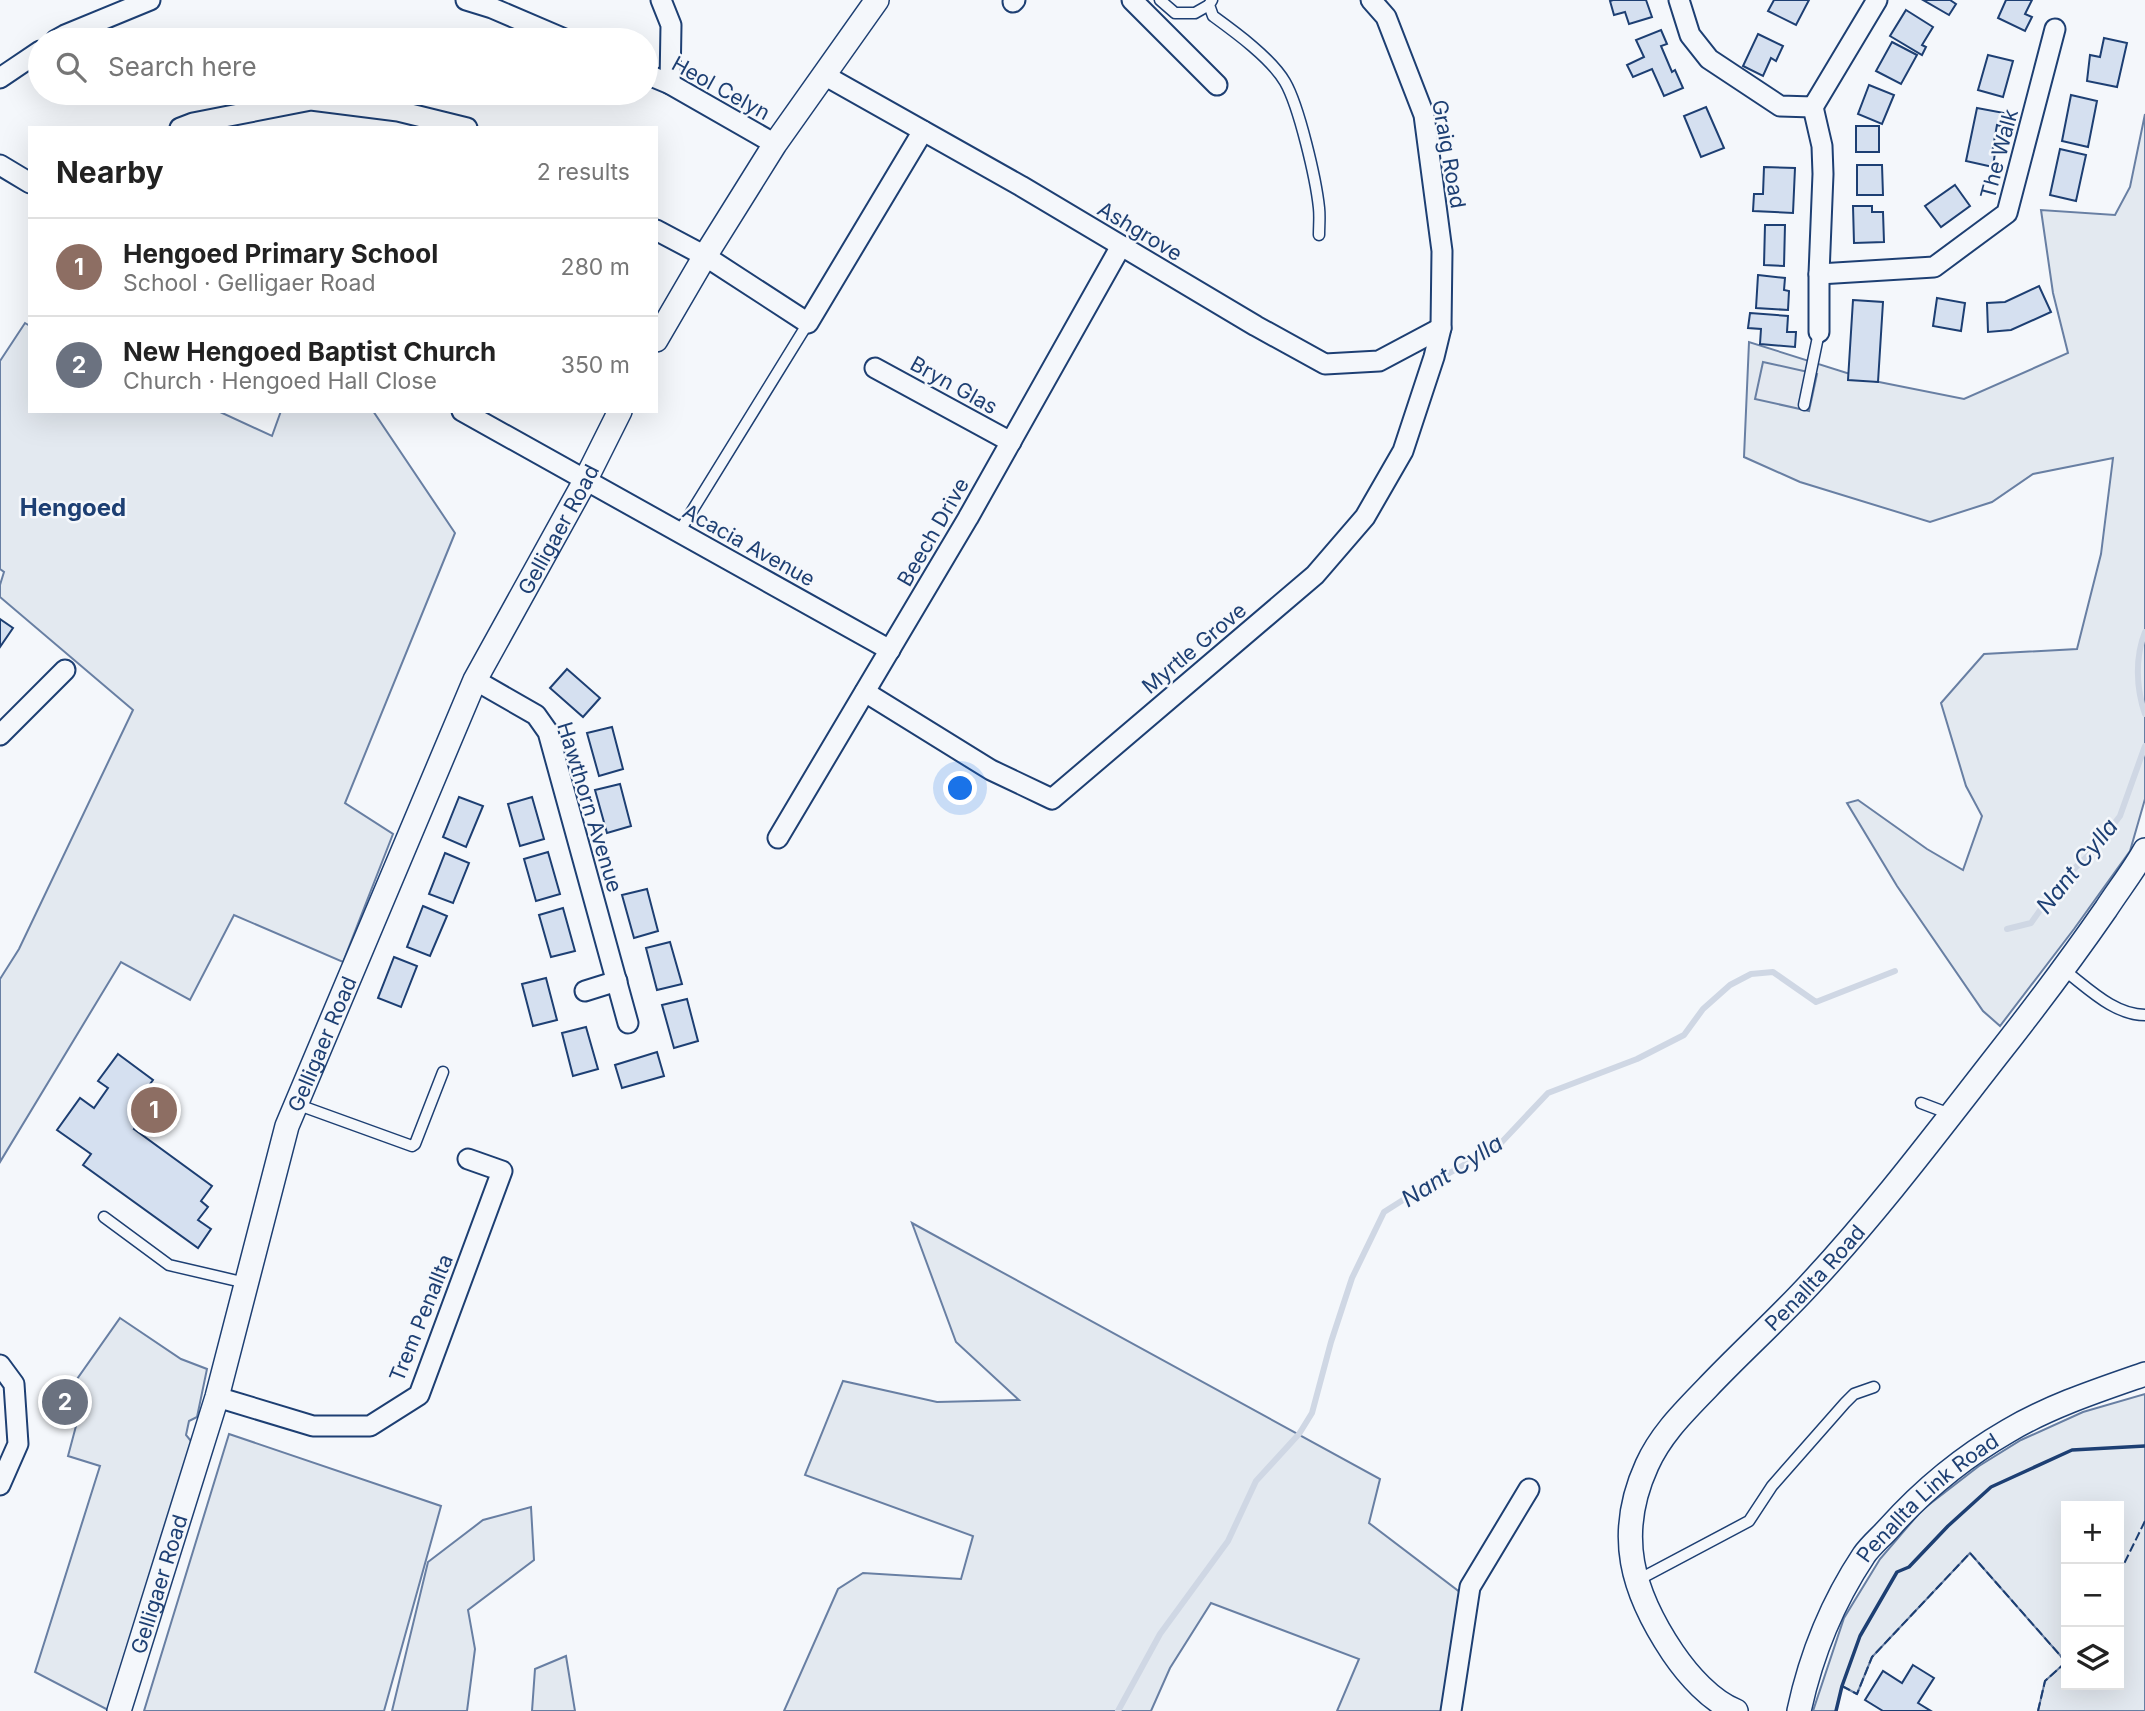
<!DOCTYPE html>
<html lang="en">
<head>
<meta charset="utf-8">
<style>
	:root { --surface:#fff; --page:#f2f2f2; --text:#222; --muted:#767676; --line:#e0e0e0; --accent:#0b8043 }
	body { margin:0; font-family:Inter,sans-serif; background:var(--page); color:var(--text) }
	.controls { position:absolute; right:21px; bottom:21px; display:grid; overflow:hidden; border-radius:0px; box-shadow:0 7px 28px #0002 }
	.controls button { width:63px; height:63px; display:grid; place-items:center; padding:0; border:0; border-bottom:2px solid var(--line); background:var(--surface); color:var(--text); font:35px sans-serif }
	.you { position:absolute; left:961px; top:789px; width:24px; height:24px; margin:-18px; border:5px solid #fff; border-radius:50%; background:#1a73e8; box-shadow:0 0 0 10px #1a73e833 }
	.badge { display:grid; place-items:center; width:46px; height:46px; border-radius:50%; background:var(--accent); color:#fff; font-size:23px; font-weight:700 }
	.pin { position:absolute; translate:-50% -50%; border:4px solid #fff; box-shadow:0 2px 7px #0006 }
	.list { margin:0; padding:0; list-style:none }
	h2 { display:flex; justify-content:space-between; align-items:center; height:91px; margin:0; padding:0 28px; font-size:30px }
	h2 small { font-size:23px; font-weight:400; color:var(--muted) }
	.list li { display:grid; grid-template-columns:46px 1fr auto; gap:21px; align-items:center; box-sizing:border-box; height:98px; padding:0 28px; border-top:2px solid var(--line) }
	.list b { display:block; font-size:26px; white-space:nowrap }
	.list p { margin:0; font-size:23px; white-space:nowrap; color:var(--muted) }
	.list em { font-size:23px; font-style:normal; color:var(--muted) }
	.icon { flex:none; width:38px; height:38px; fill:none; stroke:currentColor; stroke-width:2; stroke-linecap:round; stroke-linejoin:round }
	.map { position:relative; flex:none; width:2145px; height:1711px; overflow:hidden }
	.search { position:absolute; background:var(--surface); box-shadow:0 7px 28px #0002; left:28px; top:28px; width:630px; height:77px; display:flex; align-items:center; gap:18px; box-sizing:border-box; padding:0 24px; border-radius:38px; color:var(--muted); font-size:26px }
	.panel { position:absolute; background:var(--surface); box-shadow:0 7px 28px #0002; left:28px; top:126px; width:630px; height:287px; border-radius:0px }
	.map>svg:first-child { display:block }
	.green { fill:#e3e9f0; stroke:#687fa3; stroke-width:2; fill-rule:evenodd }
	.parking { fill:#e3e8f0; stroke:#687fa3; stroke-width:2 }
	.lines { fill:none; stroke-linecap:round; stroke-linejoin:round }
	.stream { stroke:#cfd7e4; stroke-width:6 }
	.building { fill:#d5e0f0; stroke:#1d3f73; stroke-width:2 }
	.service-casing { stroke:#1d3f73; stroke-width:13 }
	.minor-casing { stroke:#1d3f73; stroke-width:23 }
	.tertiary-casing { stroke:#1d3f73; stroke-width:26 }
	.service { stroke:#f4f7fb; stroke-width:10 }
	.minor { stroke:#f4f7fb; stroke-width:19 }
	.tertiary { stroke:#f4f7fb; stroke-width:23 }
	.fence { stroke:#1d3f73; stroke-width:2; stroke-dasharray:9 3.5; stroke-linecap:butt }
	.wall { stroke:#1d3f73; stroke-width:3.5 }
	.labels { text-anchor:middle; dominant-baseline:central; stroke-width:5; stroke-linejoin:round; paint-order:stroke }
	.street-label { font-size:21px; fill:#1d3f73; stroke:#f4f7fb }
	.water-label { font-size:23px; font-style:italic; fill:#1d3f73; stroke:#f4f7fb }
	.quarter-label { font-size:24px; font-weight:bold; fill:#1d3f73; stroke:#f4f7fb }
</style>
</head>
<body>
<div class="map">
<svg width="2145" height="1711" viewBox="0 0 2145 1711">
	<rect width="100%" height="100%" fill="#f4f7fb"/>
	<!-- green -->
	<g class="green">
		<path d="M2145,114v685l-15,52 -56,78 -74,97 -17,-15 -86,-125 -50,-83 11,-3 69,49 36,21 19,-54 -16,-30 -25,-83 43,-49 93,-5 24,-95 12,-96 -80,16 -41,28 -62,20 -130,-40 -56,-25 5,-115 120,38 95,19 104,-46 -15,-60 -12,-83 74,5 15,-28z"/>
		<path d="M25,323l5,3v85h188l54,25 9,-25h92l82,122 -110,270 48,31 -50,128 -109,-47 -44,85 -69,-38 -121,200v-183l19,-30 114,-239 -133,-113v-12l4,-13 -4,-3v-208z"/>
		<path d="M912,1223l468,256 -11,44 92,70 -20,118h-104l22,-52 -148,-56 -41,65 -19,43h-367l54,-122 25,-16 98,6 12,-43 -168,-61 38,-94 94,21 82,-2 -63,-58z"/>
		<path d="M120,1318l61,41 26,10 -10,48 -8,4 -3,14 9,11 -85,265 -75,-39 65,-206 -32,-10 12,-45 -17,-12z"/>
		<path d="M2145,1394v317h-107l7,-30 21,-19 -96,-109 -98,104 -15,37 -15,-8 -6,25h-23l31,-93 36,-59 42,-49 57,-44 42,-26 62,-28zM2066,1506h53v179h-53z"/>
		<path d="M229,1434l212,72 -57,205h-240z"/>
		<path d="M531,1507l3,53 -66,50 7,39 -8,62h-75l36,-149 55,-42z"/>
		<path d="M566,1656l9,55h-43l3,-42z"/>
	</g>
	<!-- parking -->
	<path class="parking" d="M1763,362l54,12 -8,37 -54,-12z"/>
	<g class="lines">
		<!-- stream -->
		<g class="stream">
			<path d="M2145,632c-10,25 -9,56 0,82"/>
			<path d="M2007,929l24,-6 29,-41 33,-31 27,-35 25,-70"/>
			<path d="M1118,1711l42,-77 68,-93 28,-60 43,-47 13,-21 19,-71 21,-64 32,-66 30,-19 85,-48 49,-52 89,-34 47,-24 19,-26 27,-24 21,-11 22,-2 43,30 79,-31"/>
		</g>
	</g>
	<!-- building -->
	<g class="building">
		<path d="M1613,0h33l6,17 -23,7 -4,-12 -11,3 -4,-14z"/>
		<path d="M1774,0h35l-13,25 -28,-14z"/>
		<path d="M1923,0h27l6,4 -7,11z"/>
		<path d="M2006,0h26l-7,14 7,3 -7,14 -27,-13z"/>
		<path d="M1906,10l27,17 -11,18 4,2 -4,8 -32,-19z"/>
		<path d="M1661,30l6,14 -6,2 11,26 3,-2 8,18 -19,8 -12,-27 -19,8 -6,-12 17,-8 -8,-17z"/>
		<path d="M1758,34l25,12 -7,15 -5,-3 -8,18 -20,-10z"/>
		<path d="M2104,38l23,5 -10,44 -30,-6 3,-26 10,2z"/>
		<path d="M1892,42l25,13 -16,29 -25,-13z"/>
		<path d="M1988,55l25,6 -10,36 -25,-7z"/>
		<path d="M1869,85l25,10 -12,29 -24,-10z"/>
		<path d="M2071,95l26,6 -9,46 -26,-6z"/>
		<path d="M1706,107l18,41 -23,9 -17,-41z"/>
		<path d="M1977,108l27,5 -3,13 -4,-1 -5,28h3l-2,14 -27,-6z"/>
		<rect x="1856" y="126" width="23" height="26"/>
		<path d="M2060,149l26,6 -10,46 -26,-6z"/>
		<path d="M1857,165h25l1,30h-26z"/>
		<path d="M1764,167l31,1 -2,45 -40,-2 1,-17h9z"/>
		<path d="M1955,185l15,21 -29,21 -16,-21z"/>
		<path d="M1853,206h19v6h11l1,30 -30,1z"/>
		<path d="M1765,225h20l-1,41 -20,-1z"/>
		<path d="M1758,275l27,3 -1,12 5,1 -1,19 -32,-2z"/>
		<path d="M2039,286l12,26 -40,18 -23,2 -1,-29 18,-1z"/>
		<path d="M1937,298l28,5 -4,28 -28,-5z"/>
		<path d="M1853,300l30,2 -5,80 -30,-2z"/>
		<path d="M1750,313l38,3 -1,16h9l-1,15 -35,-3 1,-15 -13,-1z"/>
		<path d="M0,619l13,9 -13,19z"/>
		<path d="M567,669l33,29 -17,19 -33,-29z"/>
		<path d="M612,727l11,42 -24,7 -12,-43z"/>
		<path d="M620,784l11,42 -24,7 -12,-43z"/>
		<path d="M459,797l24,9 -17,41 -23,-10z"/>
		<path d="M532,797l12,42 -24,7 -12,-42z"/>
		<path d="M548,852l12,42 -24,7 -12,-42z"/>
		<path d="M445,853l24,10 -16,40 -24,-9z"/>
		<path d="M647,889l11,42 -24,7 -12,-43z"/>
		<path d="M423,906l24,10 -17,40 -23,-9z"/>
		<path d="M563,908l12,43 -24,6 -12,-42z"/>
		<path d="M670,942l12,42 -25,6 -11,-42z"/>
		<path d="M394,957l23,9 -16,41 -23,-9z"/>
		<path d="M546,978l11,42 -24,6 -11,-42z"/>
		<path d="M687,999l11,42 -24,7 -12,-43z"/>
		<path d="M586,1027l12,42 -25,7 -11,-43z"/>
		<path d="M657,1052l7,24 -42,12 -7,-23z"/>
		<path d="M118,1054l35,26 -6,8 11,8 -24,33 78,57 -11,15 7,6 -10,13 13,9 -13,19 -115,-83 8,-11 -34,-24 23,-32 14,10 14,-20 -10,-7z"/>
		<path d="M1913,1665l21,13 -16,25 13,8h-48l-18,-11 18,-29 19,12z"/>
	</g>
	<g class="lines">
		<!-- service casing -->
		<g class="service-casing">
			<g id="service">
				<path d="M1160,0l15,13h20l14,-8"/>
				<path d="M1212,0l-3,5 4,11c22,16 58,42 72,66 14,24 31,97 34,126 1,9 0,18 0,27"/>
				<path d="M1804,405l15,-73"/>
				<path d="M679,532l129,-209"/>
				<path d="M2064,970c24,18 50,45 81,45"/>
				<path d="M1921,1103l29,11"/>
				<path d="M296,1104l116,42 3,-2 28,-72"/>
				<path d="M104,1217l65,48 77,18"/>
				<path d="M1636,1581l113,-60 23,-35 73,-83 9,-9 20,-7"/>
			</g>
		</g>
		<!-- minor casing -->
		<g class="minor-casing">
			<g id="minor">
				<path d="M466,0l26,8 75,32"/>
				<path d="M661,0l10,25 -1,59"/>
				<path d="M1132,0l85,85"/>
				<path d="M1679,0l11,35 19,24 71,47 33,1 64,-107"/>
				<path d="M1013,2l2,-2"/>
				<path d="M56,40l9,-5 85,-35"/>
				<path d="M646,74l24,10 105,60"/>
				<path d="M824,75l197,111 235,140 69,38 54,-3 62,-33"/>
				<path d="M0,78l40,-27"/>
				<path d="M1813,107l9,39 1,28 -4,100v58"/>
				<path d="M180,128l13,-5 118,-23 87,11 69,17"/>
				<path d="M0,165l30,18"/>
				<path d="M656,230l49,26 103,67 115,-192"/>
				<path d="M1819,274l115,-7 73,-54 48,-184"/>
				<path d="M875,368l136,74"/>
				<path d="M462,411l428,239"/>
				<path d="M475,680l61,35 12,17 80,291"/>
				<path d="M865,692l126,78 61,29 263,-224 50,-58 38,-66 31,-94 7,-29 1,-77 -18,-136 -38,-98 -15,-17"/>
				<path d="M0,735l65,-65"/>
				<path d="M778,838l190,-320 153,-272"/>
				<path d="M585,991l32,-10"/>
				<path d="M0,1365l14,19 4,60 -18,41"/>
				<path d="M217,1397l96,29h57l49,-31 83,-224 -34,-12"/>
				<path d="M1451,1711l19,-124 59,-98"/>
			</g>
		</g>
		<!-- tertiary casing -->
		<g class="tertiary-casing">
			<g id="tertiary">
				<path d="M656,340l49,-84 70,-112 102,-144"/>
				<path id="s1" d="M119,1711l98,-314 70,-271 188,-446 110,-199 35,-70"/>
				<path id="s2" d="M1736,1711c-25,-10 -48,-36 -63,-58 -41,-61 -58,-118 -26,-188 14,-31 37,-53 60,-77 33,-35 70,-68 103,-104 68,-73 128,-153 189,-231 37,-47 73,-95 107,-144 13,-20 28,-39 39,-59"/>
				<path id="s3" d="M1799,1711c12,-56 33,-108 65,-156 7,-10 17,-18 25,-27 34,-38 74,-71 119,-97 42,-25 91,-41 137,-57"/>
			</g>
		</g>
		<!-- service -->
		<use href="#service" class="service"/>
		<!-- minor -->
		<use href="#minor" class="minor"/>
		<!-- tertiary -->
		<use href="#tertiary" class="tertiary"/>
		<!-- fence -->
		<g class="fence">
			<path d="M2119,1574l26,-53"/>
			<path d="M1842,1686l15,8 15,-37 98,-104 96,109"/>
			<path d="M2038,1711l7,-30 21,-19"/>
		</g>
		<!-- wall -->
		<path class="wall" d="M1836,1711l6,-25 18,-50 37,-64 12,-5 39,-41 43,-39 81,-37 73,-4"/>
	</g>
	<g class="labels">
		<!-- street labels -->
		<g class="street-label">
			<text transform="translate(721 88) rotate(29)">Heol Celyn</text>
			<text transform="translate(1449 154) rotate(80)">Graig Road</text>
			<text transform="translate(1999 154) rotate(-75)">The Walk</text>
			<text transform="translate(1140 231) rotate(31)">Ashgrove</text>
			<text transform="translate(954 385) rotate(29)">Bryn Glas</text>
			<text stroke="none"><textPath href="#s1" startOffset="1265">Gelligaer Road</textPath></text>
			<text transform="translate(933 532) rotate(-60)">Beech Drive</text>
			<text transform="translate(749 545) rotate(29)">Acacia Avenue</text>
			<text transform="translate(1194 648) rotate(-40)">Myrtle Grove</text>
			<text transform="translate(590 807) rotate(73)">Hawthorn Avenue</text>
			<text stroke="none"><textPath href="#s1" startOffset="698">Gelligaer Road</textPath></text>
			<text stroke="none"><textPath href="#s2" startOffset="539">Penallta Road</textPath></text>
			<text transform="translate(421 1318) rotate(-68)">Trem Penallta</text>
			<text stroke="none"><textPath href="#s3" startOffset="256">Penallta Link Road</textPath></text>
			<text stroke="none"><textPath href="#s1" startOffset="133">Gelligaer Road</textPath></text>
		</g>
		<!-- water labels -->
		<g class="water-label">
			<text transform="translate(2077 866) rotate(-51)">Nant Cylla</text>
			<text transform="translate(1452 1171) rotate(-32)">Nant Cylla</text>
		</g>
		<!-- quarter labels -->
		<g class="quarter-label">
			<text x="73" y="507">Hengoed</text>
		</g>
	</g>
</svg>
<div class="controls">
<button>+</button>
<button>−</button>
<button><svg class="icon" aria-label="layers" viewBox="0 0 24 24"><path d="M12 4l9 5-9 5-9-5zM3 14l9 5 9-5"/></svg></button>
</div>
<div class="you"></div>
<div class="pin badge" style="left:154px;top:1110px;background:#8d6e63">1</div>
<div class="pin badge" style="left:65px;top:1402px;background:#6b7280">2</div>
<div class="search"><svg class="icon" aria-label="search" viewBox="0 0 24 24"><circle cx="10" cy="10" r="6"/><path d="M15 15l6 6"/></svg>Search here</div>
<section class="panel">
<h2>Nearby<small>2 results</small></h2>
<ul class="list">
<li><span class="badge" style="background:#8d6e63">1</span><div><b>Hengoed Primary School</b><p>School · Gelligaer Road</p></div><em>280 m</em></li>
<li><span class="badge" style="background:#6b7280">2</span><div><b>New Hengoed Baptist Church</b><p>Church · Hengoed Hall Close</p></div><em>350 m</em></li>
</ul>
</section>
</div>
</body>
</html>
